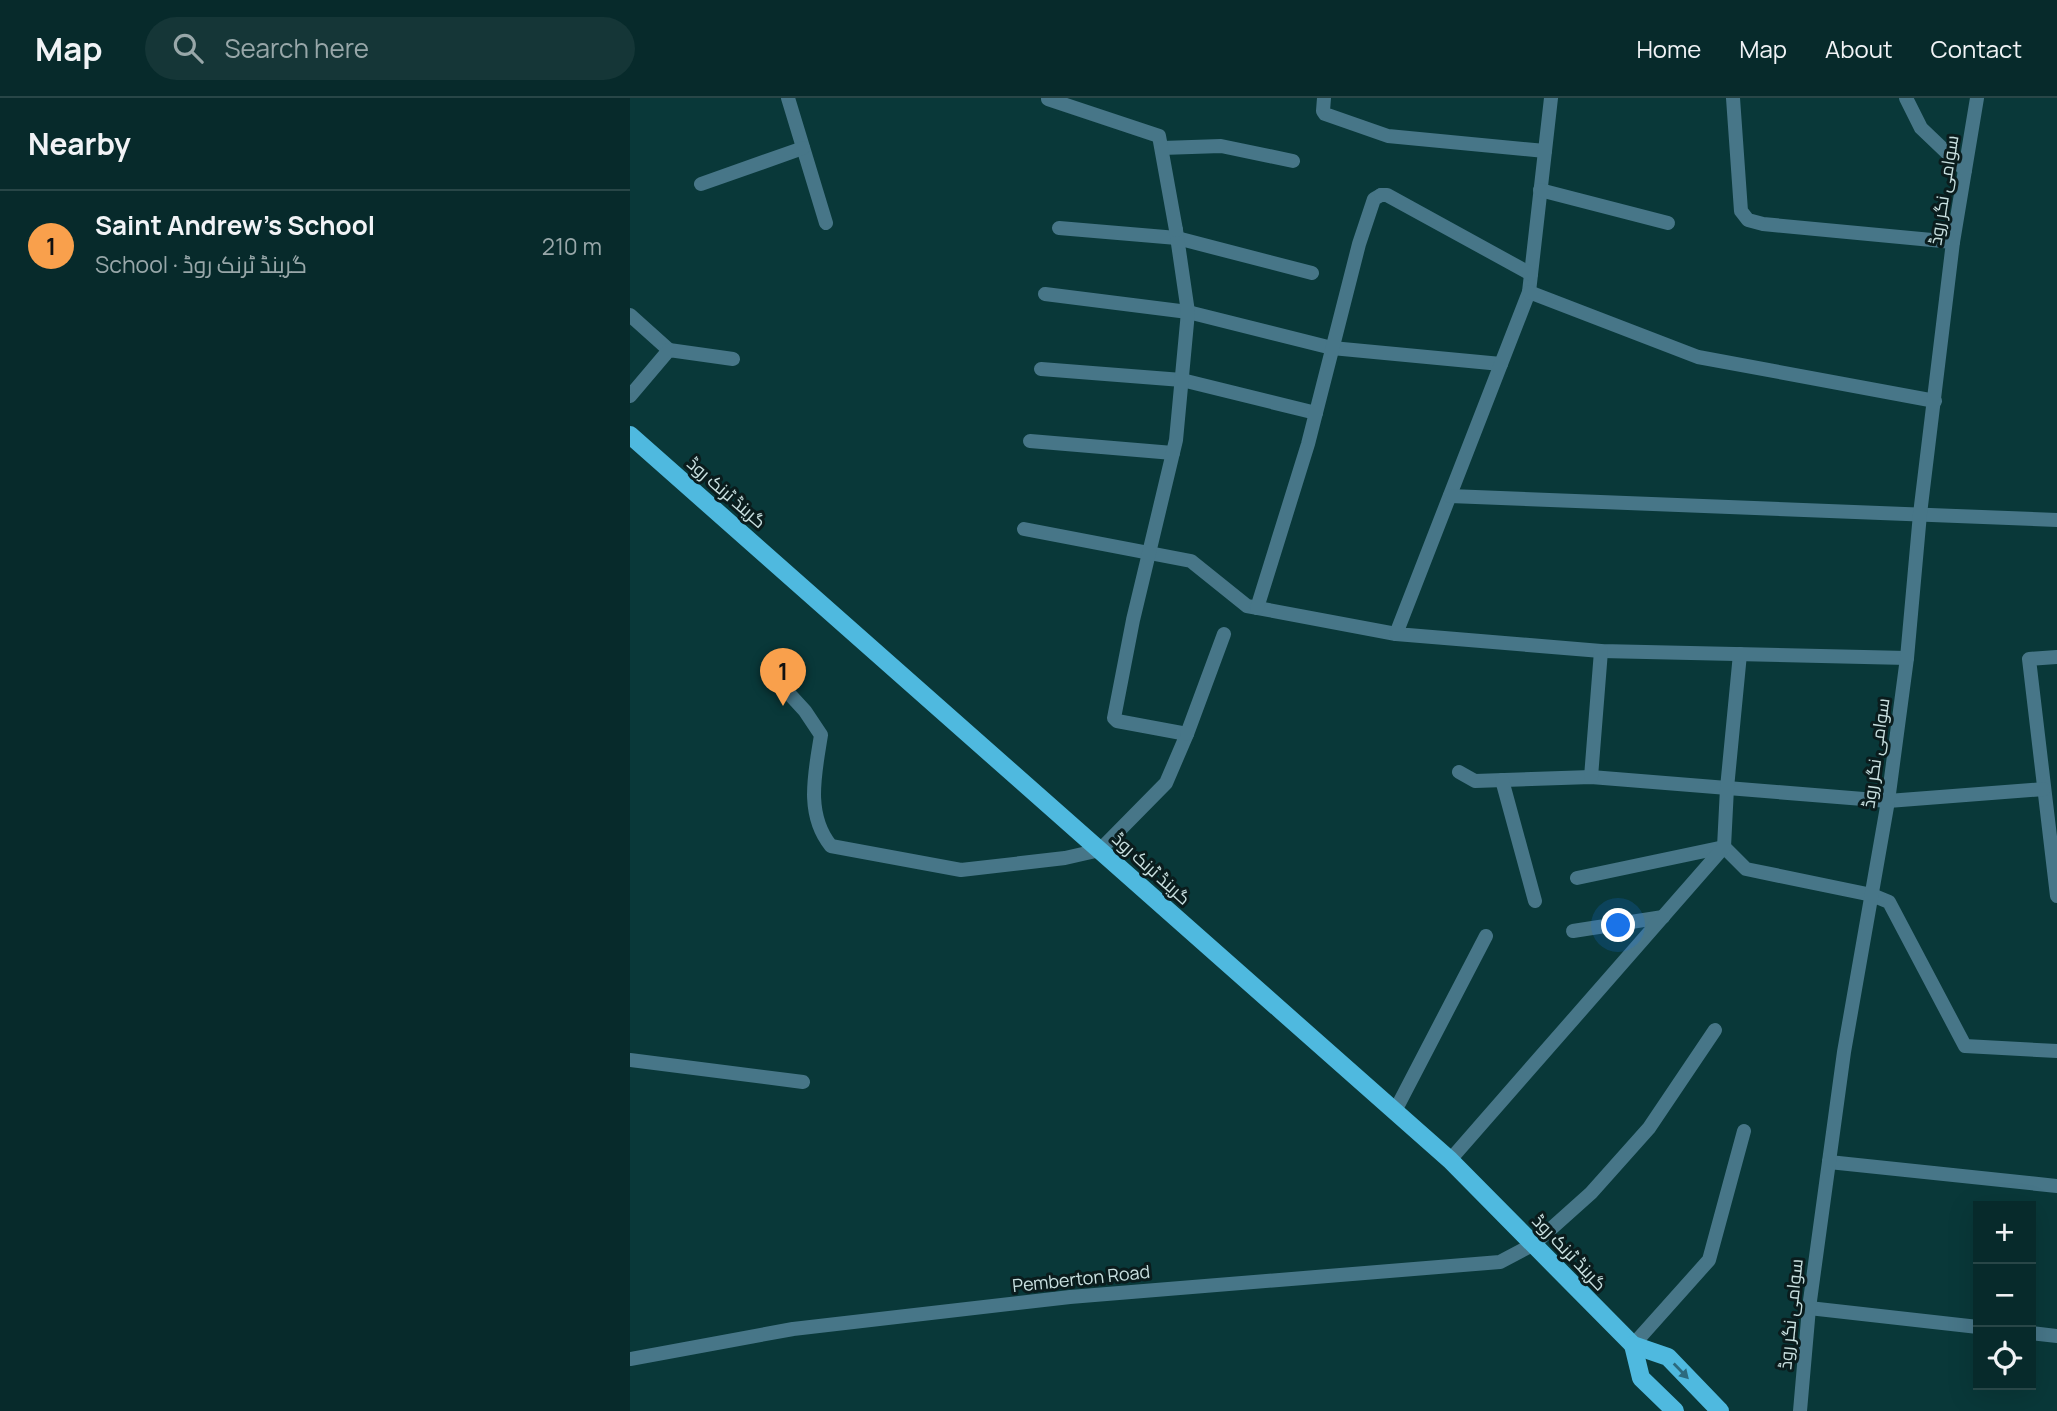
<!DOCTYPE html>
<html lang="en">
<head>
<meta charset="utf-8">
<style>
	:root { --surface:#072a2b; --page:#153637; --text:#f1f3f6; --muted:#98a7a9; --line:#284647; --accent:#f9a04c }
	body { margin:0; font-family:Manrope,Cairo,sans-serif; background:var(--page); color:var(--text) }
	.controls { position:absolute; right:21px; bottom:21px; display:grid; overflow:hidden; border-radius:0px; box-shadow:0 7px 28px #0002 }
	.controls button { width:63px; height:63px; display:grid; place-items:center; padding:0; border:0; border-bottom:2px solid var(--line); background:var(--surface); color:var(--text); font:35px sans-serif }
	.you { position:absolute; left:989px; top:828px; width:24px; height:24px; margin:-18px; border:5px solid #fff; border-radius:50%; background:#1a73e8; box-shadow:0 0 0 10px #1a73e833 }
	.badge { display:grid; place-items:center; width:46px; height:46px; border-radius:50%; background:var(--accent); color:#111; font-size:23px; font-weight:700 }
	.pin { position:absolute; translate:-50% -58px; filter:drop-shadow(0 2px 4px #0008) }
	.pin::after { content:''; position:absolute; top:37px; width:24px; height:21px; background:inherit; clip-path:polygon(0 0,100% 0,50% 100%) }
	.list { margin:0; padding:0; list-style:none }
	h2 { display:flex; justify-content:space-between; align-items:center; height:91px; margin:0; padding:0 28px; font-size:30px }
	h2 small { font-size:23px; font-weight:400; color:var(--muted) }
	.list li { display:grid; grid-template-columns:46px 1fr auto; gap:21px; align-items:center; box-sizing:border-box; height:112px; padding:0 28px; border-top:2px solid var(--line) }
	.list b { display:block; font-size:26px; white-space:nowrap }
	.list p { margin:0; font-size:23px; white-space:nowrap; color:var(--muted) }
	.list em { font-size:23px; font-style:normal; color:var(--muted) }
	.icon { flex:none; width:38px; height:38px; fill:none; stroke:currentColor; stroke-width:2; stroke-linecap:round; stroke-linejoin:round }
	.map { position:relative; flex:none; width:1427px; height:1313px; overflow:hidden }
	header { display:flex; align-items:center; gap:42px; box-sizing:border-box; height:98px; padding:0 35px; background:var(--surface); border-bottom:2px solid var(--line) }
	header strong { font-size:33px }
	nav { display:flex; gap:38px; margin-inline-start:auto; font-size:24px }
	.search { width:490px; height:63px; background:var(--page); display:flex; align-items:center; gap:18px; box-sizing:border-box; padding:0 24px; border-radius:38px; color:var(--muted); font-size:26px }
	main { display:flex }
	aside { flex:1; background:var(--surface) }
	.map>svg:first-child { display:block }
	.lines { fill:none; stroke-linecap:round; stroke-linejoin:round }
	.service { stroke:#477688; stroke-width:14 }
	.minor { stroke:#477688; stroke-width:14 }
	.tertiary { stroke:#477688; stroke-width:14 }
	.primary { stroke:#4fb9df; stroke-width:18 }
	.oneway { fill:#2c6a7e }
	.labels { text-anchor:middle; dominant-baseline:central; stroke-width:6; stroke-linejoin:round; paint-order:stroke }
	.street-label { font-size:18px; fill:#c9e0e0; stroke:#0a1c1d }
</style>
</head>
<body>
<header>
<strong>Map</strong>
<div class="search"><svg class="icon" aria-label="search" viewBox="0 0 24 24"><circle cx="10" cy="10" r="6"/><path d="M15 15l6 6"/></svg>Search here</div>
<nav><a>Home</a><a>Map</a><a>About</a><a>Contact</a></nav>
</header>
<main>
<aside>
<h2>Nearby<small></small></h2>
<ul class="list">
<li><span class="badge">1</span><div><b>Saint Andrew's School</b><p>School · گرینڈ ٹرنک روڈ</p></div><em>210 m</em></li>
</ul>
</aside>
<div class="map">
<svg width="1427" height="1313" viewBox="0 0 1427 1313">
	<rect width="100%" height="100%" fill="#093839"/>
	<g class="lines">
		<!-- service -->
		<g class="service">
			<path d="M158,0l38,125"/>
			<path d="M532,50l59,-2 72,15"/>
			<path d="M71,86l102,-36"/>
			<path d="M429,130l118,10 135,35"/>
			<path d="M415,196l143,18 144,36 169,16"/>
			<path d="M0,217l39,35"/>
			<path d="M411,271l141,11 134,33"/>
			<path d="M0,298l39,-46 64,9"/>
			<path d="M400,343l143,12"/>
			<path d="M394,431l167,32 56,45 149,28"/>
			<path d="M627,510l51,-164 51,-200 15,-45 7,-4"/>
			<path d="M153,589l22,24 16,24c-6,38 -16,79 10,111l130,24 104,-12 35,-8 66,-67 21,-49 -70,-13 -3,-3 19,-98 43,-180 12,-128 -12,-82"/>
			<path d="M557,636l37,-100"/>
			<path d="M829,674l16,9 116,-4 297,24"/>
			<path d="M872,682l33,121"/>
			<path d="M947,780l147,-31 22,22 126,26"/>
			<path d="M943,833l90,-14"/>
			<path d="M0,962l173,22"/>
			<path d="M820,1062l274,-313 3,-59 13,-134"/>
		</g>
		<!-- minor -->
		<g class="minor">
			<path d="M694,0l-1,13 2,3 63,22 157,15"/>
			<path d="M921,0l-22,194 -133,342 205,17 306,7"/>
			<path d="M1103,0l8,113 7,9 15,4 190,18"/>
			<path d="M1276,0l15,30 44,42"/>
			<path d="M418,1l111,37 17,94"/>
			<path d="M910,92l128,33"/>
			<path d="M751,97h6l144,79"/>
			<path d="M899,194l169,65 237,44"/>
			<path d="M820,398l607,24"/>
			<path d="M1427,559l-28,2 28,237"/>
			<path d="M961,679l10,-126"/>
			<path d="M1258,703l156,-12"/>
			<path d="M1242,797l17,7 76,144 92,5"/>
			<path d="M765,1013l91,-175"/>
			<path d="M1199,1064l228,24"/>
			<path d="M1179,1210l169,19"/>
			<path d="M1401,1235l26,3"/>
			<path d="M1003,1247l76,-85 35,-129"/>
			<path d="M0,1261l163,-30 277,-32 430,-35 34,-18 57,-51 58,-65 66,-98"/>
		</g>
		<!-- tertiary -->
		<path class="tertiary" d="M1170,1313l9,-103 35,-256 44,-251 19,-143 13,-144 33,-272 24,-144"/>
		<!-- primary -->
		<g class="primary">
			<path d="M0,337l820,725 183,185 35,12 52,54"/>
			<path d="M1003,1247l8,33 34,33"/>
		</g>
	</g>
	<!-- one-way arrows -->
	<defs><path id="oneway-solid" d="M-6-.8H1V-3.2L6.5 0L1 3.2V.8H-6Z" transform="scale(1.75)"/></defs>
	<use class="oneway" href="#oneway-solid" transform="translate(1051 1273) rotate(46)"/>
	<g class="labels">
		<!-- street labels -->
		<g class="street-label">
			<text transform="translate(1313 92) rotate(-81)">سوامی نگر روڈ</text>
			<text transform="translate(97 394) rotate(41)">گرینڈ ٹرنک روڈ</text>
			<text transform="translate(1245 655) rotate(-82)">سوامی نگر روڈ</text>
			<text transform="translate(522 770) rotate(42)">گرینڈ ٹرنک روڈ</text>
			<text transform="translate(940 1154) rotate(46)">گرینڈ ٹرنک روڈ</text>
			<text transform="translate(451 1180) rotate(-6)">Pemberton Road</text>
			<text transform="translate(1160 1216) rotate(-84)">سوامی نگر روڈ</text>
		</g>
	</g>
</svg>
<div class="controls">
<button>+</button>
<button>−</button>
<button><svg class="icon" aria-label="locate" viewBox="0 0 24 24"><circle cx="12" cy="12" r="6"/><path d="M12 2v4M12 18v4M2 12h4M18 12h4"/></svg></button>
</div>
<div class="you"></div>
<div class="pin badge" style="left:153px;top:608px">1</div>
</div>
</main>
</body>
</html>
